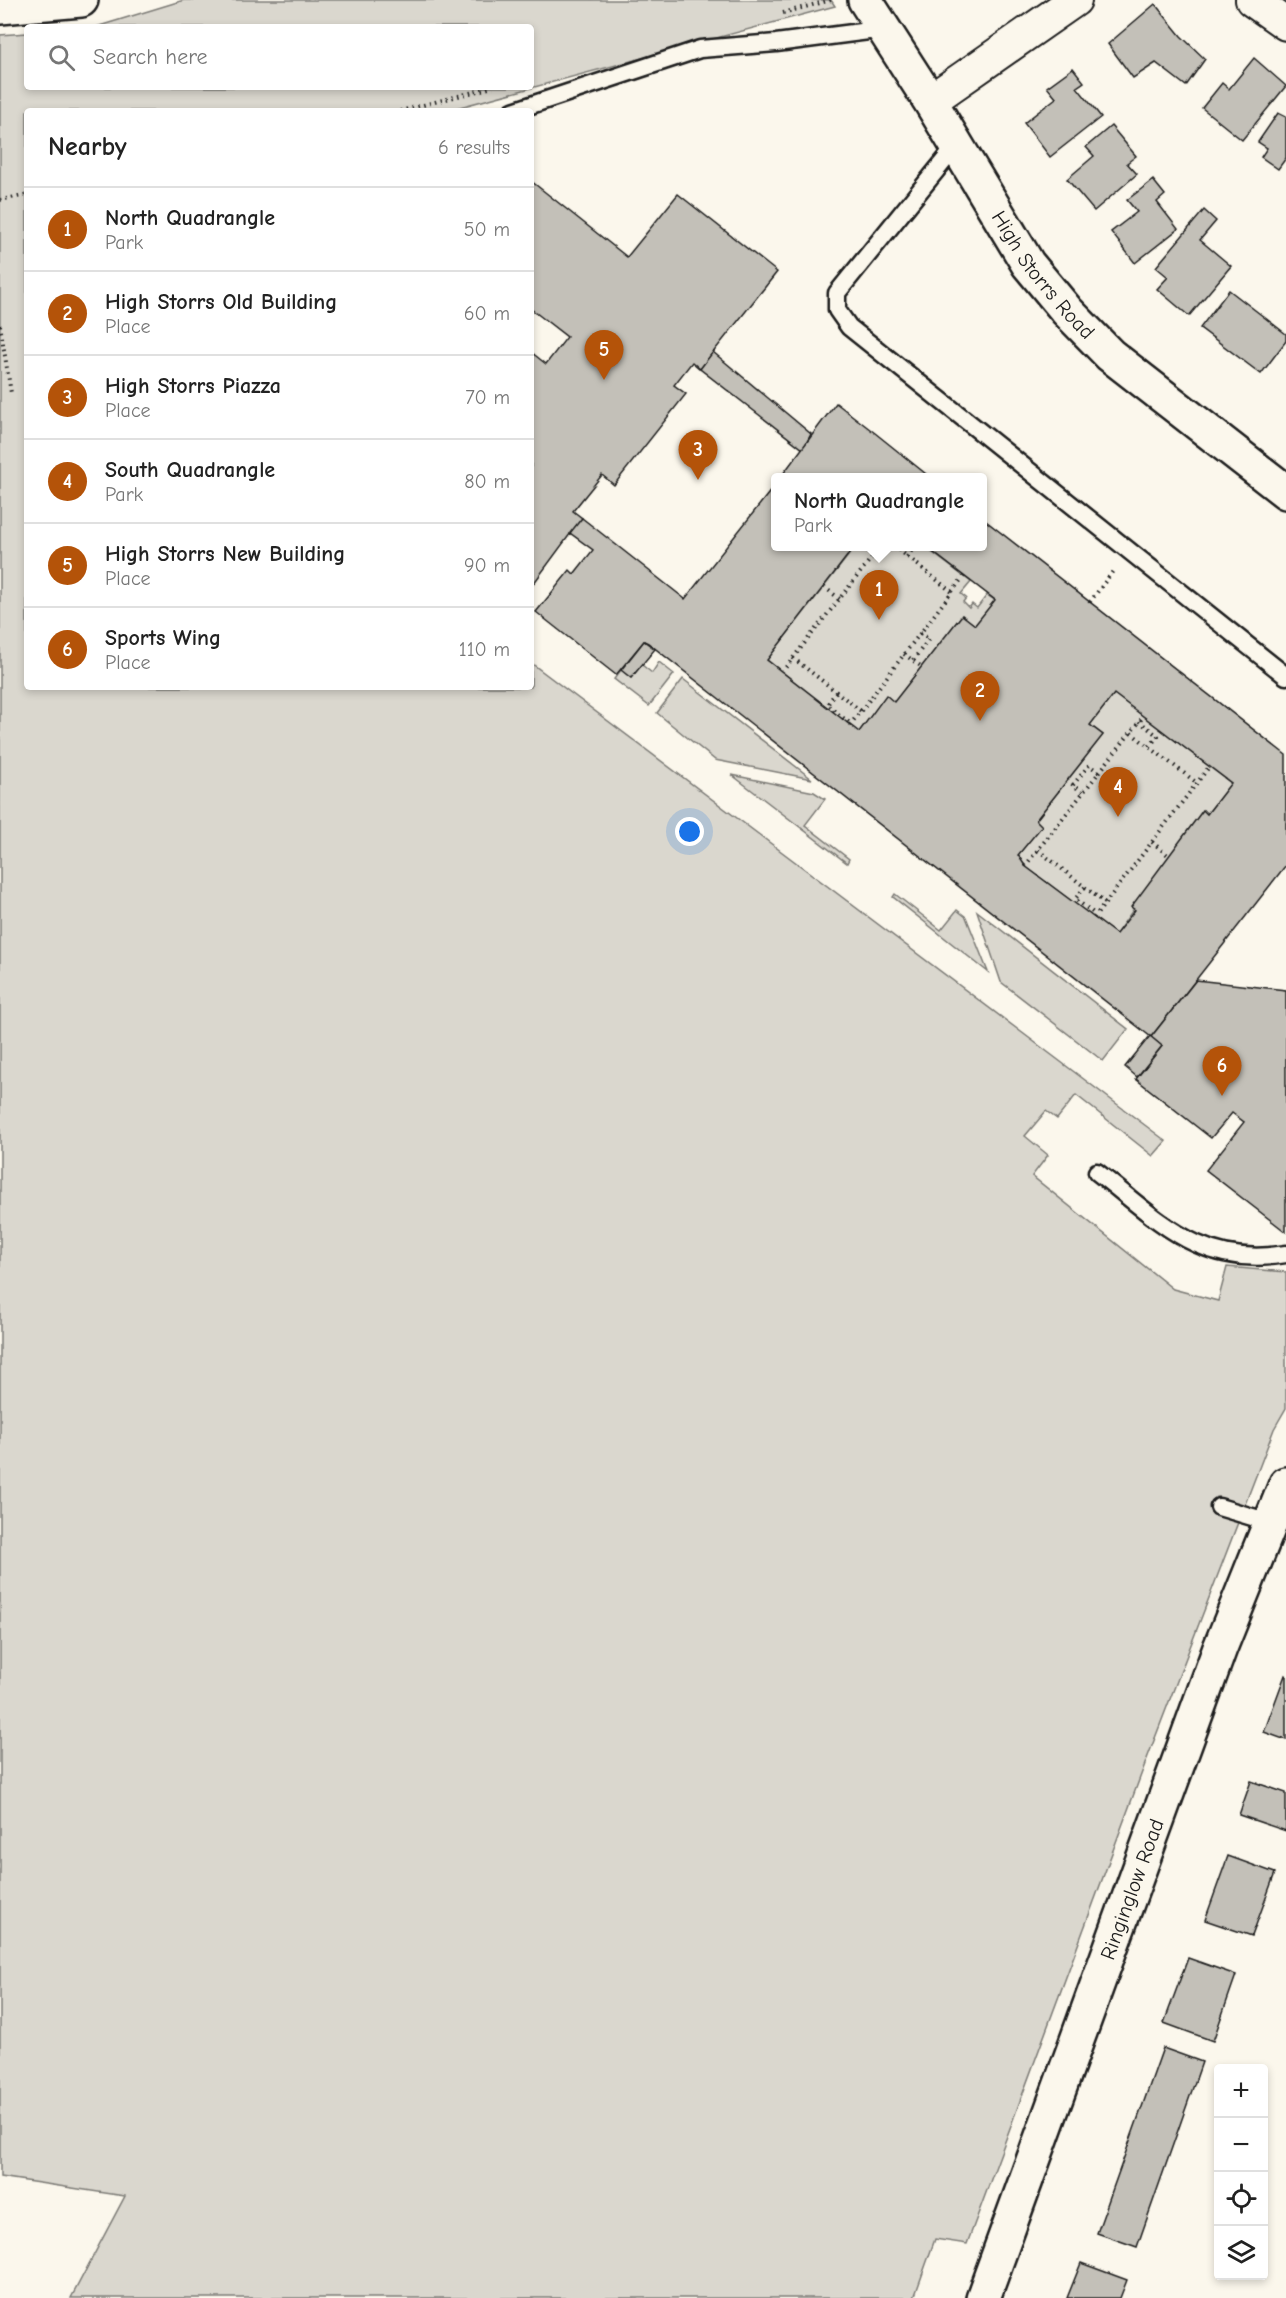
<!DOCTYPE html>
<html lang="en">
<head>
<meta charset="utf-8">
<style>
	:root { --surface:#fff; --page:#f2f2f2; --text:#222; --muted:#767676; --line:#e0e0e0; --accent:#b45309 }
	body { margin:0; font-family:"Comic Neue",sans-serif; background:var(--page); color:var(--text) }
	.controls { position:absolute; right:18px; bottom:18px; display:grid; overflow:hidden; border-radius:6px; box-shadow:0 3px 9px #0003 }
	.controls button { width:54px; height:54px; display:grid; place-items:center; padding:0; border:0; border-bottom:2px solid var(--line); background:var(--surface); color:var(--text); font:30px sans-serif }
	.you { position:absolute; left:690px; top:832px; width:21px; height:21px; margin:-15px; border:4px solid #fff; border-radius:50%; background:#1a73e8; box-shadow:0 0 0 9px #1a73e833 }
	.badge { display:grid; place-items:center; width:39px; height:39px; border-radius:50%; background:var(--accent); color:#fff; font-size:20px; font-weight:700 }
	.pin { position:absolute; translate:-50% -50px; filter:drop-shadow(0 2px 3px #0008) }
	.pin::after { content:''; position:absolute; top:32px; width:21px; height:18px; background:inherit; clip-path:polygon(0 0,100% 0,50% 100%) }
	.popup { position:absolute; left:771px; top:473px; width:216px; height:78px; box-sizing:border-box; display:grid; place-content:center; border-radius:6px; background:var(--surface); filter:drop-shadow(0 2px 4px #0005); font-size:20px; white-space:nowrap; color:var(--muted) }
	.popup b { font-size:22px; color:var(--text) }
	.popup::after { content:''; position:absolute; left:50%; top:100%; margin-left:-12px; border:12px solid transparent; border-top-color:var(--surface) }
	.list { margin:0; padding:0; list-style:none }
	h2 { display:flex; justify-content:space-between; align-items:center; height:78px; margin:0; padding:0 24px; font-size:26px }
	h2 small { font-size:20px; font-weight:400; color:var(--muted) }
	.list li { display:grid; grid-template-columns:39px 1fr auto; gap:18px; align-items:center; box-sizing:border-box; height:84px; padding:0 24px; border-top:2px solid var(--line) }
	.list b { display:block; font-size:22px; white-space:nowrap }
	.list p { margin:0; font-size:20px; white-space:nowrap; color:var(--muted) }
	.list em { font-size:20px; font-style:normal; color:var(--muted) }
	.icon { flex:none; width:33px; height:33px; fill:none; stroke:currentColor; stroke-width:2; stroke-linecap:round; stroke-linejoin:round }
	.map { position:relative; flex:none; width:1286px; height:2298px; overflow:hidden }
	.search { position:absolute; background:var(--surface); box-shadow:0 3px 9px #0003; left:24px; top:24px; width:510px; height:66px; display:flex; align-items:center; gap:15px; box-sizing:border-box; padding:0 21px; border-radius:6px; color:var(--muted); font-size:22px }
	.panel { position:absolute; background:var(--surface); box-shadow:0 3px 9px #0003; left:24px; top:108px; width:510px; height:582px; border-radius:6px }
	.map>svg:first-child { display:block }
	.green { fill:#dad7ce; stroke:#7b7a75; stroke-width:1.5 }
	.building { fill:#c3c0b8; stroke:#1c1c1c; stroke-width:1.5; fill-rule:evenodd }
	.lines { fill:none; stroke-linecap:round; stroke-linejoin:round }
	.lane-casing { stroke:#1c1c1c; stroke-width:21 }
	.street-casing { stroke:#1c1c1c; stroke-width:36 }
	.secondary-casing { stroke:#1c1c1c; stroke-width:38 }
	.path { stroke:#1c1c1c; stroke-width:4; stroke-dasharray:1.5 4.5; stroke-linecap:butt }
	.lane { stroke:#fbf7ec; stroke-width:16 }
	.street { stroke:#fbf7ec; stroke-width:32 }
	.secondary { stroke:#fbf7ec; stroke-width:33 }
	.labels { text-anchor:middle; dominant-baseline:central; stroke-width:4.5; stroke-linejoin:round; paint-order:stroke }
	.street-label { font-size:21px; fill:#1c1c1c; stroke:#fbf7ec }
</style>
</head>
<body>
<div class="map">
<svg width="1286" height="2298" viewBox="0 0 1286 2298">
	<rect width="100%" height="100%" fill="#fbf7ec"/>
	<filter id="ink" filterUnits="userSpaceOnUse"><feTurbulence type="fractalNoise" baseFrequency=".0167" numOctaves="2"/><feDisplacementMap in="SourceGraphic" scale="12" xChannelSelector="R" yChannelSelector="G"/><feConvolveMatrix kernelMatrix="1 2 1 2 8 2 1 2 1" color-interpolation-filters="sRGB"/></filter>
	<g filter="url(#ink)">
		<!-- green -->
		<g class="green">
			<path d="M184,0h647l4,6 -390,105h-418v576h504v-24l635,478 -13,15 -77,-61 -19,24 -11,-8 -21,25 23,19 -16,21 141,113 45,12 9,-34 59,5v136l-12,21 -129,335 -178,480 -32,-5 -21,59h-843l54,-102 -125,-19v-2142l27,-2v54h504v-60h-435z"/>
			<path d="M855,547h70l46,35 -10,12 5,4 -3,4 6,6 3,-4 5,4 10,-13 8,5 -20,25 -13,-10 -68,87 -8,-6 -27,36 -92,-72z"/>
			<path d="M659,662l15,12 -25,32 -35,-27 7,-9 10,8 11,-13 10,8z"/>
			<path d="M683,679l129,100 -97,-19 -58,-47z"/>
			<path d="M1114,694l117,89 -24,31 -4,-3 -87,123 -91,-68 -7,-11 23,-29 -5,-6 67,-85 -13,-10z"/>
			<path d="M732,775l82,17 11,7 -20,26 44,34 -2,4z"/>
			<path d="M895,894l46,36 16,-20 9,7 22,55 -95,-75z"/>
			<path d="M977,911l151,118 -25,32 -102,-79z"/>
		</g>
		<!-- building -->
		<g class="building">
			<path d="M1155,4l26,32 24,23 -19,27 -30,-23 -23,15 -25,-34z"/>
			<path d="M1254,58l32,28 -44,54 -40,-32 20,-25 7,6z"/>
			<path d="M1073,68l11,14 -7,5 24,30 -51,40 -26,-34 32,-25 -9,-11z"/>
			<path d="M1278,113l8,4v41l-8,11 -17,-12 6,-9 -9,-6z"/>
			<path d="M1111,126l25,30 -9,7 10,11 -43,37 -27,-32 27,-23 -8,-9z"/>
			<path d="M1153,180l12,15 -8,7 21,27 -43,34 -24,-31 26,-20 -10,-12z"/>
			<path d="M531,181l96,76 51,-63 99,78 -77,97 -8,-7 -18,23 12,9 -72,91 -12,-10 -29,36 9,7 -51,69v-235l15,12 21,-27 -36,-28z"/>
			<path d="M1204,210l12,11 -16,19 31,26 -42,50 -32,-27 11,-12 -12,-10z"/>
			<path d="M1229,290l57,44v7l-25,33 -61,-46z"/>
			<path d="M713,352l98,82 -8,15 -103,-80z"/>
			<path d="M836,403l39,30 56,45h-151z"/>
			<path d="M776,484v62h79l-88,114 92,72 27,-37 8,7 68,-87 13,10 20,-25 -70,-54h57v-28l304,237v110l-135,172 -503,-394 -4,-2 -28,34 -80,-63 34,-42 4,4 19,-24 -23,-17 12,-15 103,81zM1114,694l117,89 -24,31 -4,-4 -72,97 4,3 -19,24 -91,-68 -7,-11 24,-29 -6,-6 67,-85 -13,-10z"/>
			<path d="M644,641l11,8 -24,29 -10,-8z"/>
			<path d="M1196,980l90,10v242l-80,-62 38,-48 -12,-9 -21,25 -75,-59 26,-33 -11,-9z"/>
			<path d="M1150,1036l12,10 -25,31 -12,-10z"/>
			<path d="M1285,1675l1,1v64l-22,-8z"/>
			<path d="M1251,1781l35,12v38l-47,-16z"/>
			<path d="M1228,1856l47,17 -23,63 -47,-16z"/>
			<path d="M1188,1958l48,17 -23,66 -49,-18z"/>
			<path d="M1163,2048l39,14 -65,185 -40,-14z"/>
			<path d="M1081,2263l46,17 -7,18h-53z"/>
		</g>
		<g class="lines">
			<!-- lane casing -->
			<g class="lane-casing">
				<g id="lane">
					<path d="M513,111l187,-62 76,-6 108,-14"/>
					<path d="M956,146l-119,147v17l12,17 437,349"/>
					<path d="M1097,1172c62,48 103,97 189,82"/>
					<path d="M1219,1507l50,15"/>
				</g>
			</g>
			<!-- street casing -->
			<g class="street-casing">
				<g id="street">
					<path d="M1252,0l34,24"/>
					<path d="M930,101l145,-101"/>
				</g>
			</g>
			<!-- secondary casing -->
			<g class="secondary-casing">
				<g id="secondary">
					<path id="s1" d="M865,0l65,101 98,163 39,47 43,44 176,137"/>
					<path d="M0,7l81,-7"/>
					<path id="s2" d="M983,2298l237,-650 66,-164"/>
				</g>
			</g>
			<!-- path -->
			<g class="path">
				<path d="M783,13l48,-13"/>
				<path d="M400,111l93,-24"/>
				<path d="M0,200l27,-5"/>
				<path d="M0,325l11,68"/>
				<path d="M894,546l58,46"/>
				<path d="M907,557l8,-11"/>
				<path d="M824,587l16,12"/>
				<path d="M1090,602l23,-31"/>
				<path d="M904,654l18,13"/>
				<path d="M793,658l68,53"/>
				<path d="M913,660l16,-21 -9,-6"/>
				<path d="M782,672l99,-126"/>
				<path d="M836,692l-9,13 24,19"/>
				<path d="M1139,721l19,15 -9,11"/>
				<path d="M850,725l114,-149"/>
				<path d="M1131,733l66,50"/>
				<path d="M1067,780l16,13"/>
				<path d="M1073,785l16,-20 10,7"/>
				<path d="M1152,842l17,14"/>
				<path d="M1038,850l67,53"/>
				<path d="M1025,866l118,-149"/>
				<path d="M1085,887l-10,12 21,16"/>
				<path d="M1094,918l115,-151"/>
			</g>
			<!-- lane -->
			<use href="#lane" class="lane"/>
			<!-- street -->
			<use href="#street" class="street"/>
			<!-- secondary -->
			<use href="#secondary" class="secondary"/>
		</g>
	</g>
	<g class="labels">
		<!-- street labels -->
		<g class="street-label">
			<text stroke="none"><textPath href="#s1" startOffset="328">High Storrs Road</textPath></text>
			<text stroke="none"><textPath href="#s2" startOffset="435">Ringinglow Road</textPath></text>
		</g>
	</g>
</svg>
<div class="controls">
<button>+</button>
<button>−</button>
<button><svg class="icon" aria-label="locate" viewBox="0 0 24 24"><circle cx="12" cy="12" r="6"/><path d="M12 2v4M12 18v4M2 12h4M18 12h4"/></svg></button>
<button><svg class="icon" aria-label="layers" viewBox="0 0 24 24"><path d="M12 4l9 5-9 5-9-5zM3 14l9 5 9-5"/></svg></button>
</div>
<div class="you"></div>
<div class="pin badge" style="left:879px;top:620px">1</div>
<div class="popup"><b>North Quadrangle</b>Park</div>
<div class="pin badge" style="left:980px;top:721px">2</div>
<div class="pin badge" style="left:698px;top:480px">3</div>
<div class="pin badge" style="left:1118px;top:817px">4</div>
<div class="pin badge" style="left:604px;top:380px">5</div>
<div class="pin badge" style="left:1222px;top:1096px">6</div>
<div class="search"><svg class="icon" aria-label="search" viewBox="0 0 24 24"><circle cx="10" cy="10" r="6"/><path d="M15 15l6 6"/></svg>Search here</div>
<section class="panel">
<h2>Nearby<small>6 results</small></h2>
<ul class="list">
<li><span class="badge">1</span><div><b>North Quadrangle</b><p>Park</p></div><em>50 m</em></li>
<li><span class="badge">2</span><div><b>High Storrs Old Building</b><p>Place</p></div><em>60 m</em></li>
<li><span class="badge">3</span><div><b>High Storrs Piazza</b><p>Place</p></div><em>70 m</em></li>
<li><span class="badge">4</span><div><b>South Quadrangle</b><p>Park</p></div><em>80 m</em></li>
<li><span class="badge">5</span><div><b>High Storrs New Building</b><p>Place</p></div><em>90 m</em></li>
<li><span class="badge">6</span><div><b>Sports Wing</b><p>Place</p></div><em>110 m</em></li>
</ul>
</section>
</div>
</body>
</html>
